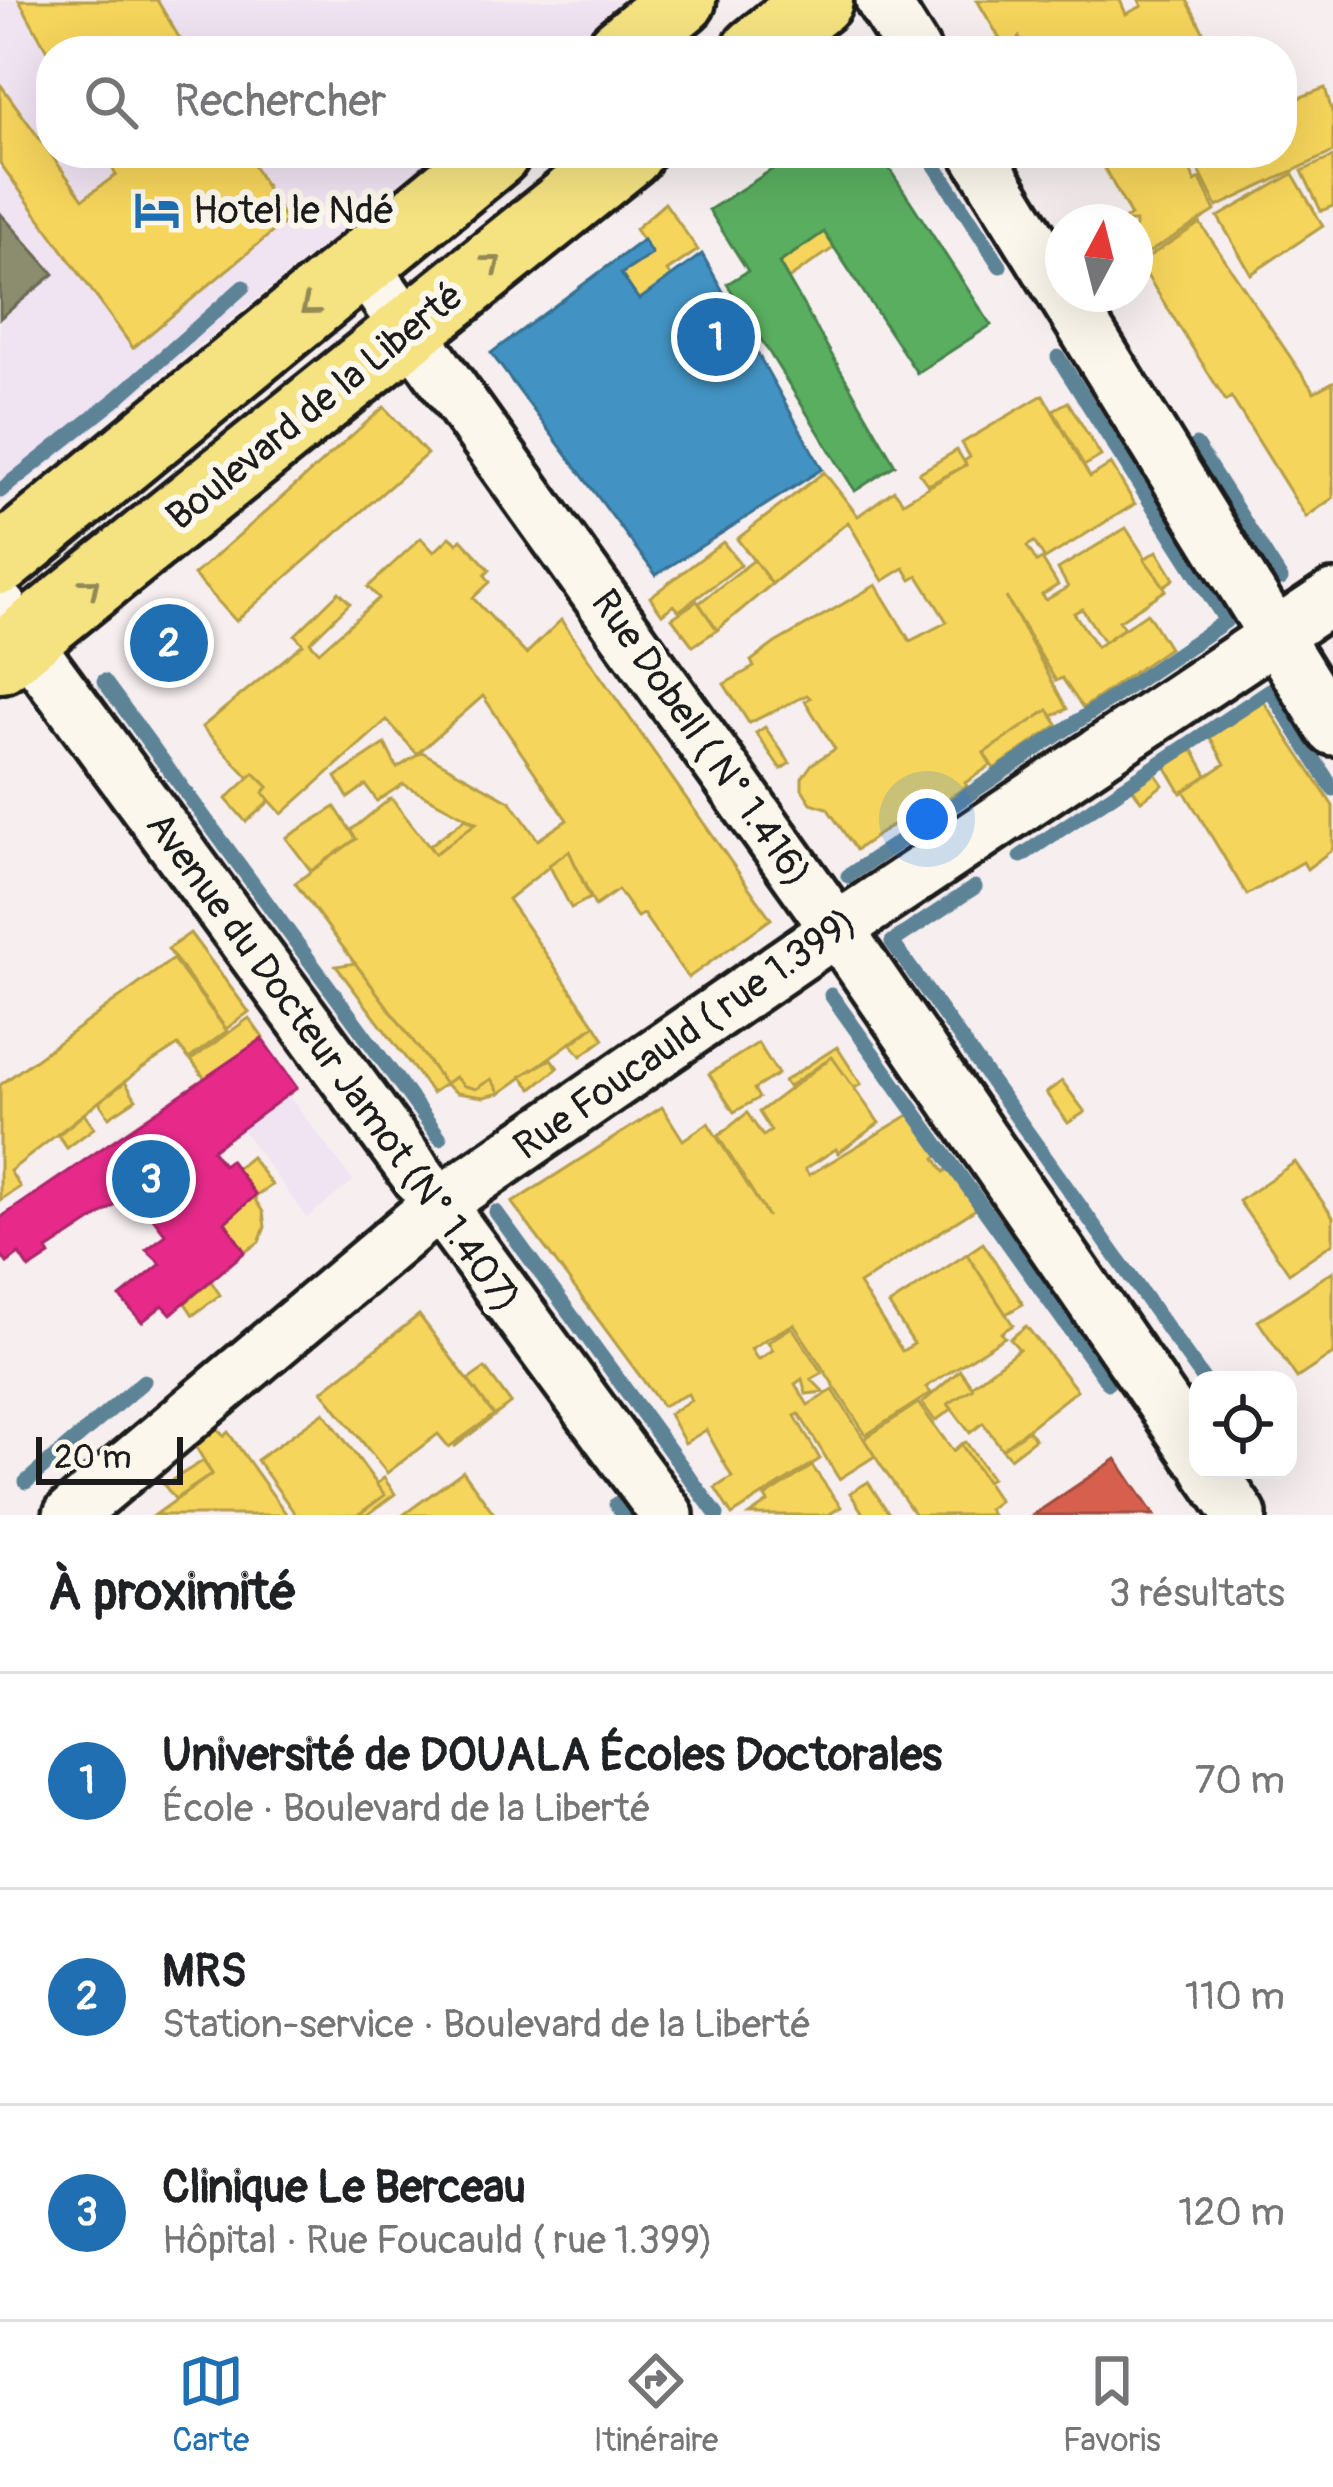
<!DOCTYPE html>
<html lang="fr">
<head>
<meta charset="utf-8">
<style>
	:root { --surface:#fff; --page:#f6f6f6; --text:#202124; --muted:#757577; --line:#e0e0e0; --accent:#1f6fb2 }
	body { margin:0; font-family:Pangolin,sans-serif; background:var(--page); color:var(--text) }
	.controls { position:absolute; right:36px; bottom:36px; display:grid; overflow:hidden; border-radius:24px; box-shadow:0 12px 48px #0002 }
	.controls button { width:108px; height:108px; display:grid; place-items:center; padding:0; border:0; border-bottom:3px solid var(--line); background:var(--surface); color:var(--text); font:60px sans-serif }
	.compass { position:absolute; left:1045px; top:204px; width:108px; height:108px; border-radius:50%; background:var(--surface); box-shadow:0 12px 48px #0002; rotate:7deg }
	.scale { position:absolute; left:36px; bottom:30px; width:147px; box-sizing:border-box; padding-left:12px; border:6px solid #1c1c1c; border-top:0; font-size:33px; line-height:42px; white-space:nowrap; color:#1c1c1c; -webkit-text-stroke:9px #fbf7ec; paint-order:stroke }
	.you { position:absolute; left:927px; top:819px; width:42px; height:42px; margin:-30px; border:9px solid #fff; border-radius:50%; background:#1a73e8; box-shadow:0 0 0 18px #1a73e833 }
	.badge { display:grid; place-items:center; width:78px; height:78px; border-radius:50%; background:var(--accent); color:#fff; font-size:39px; font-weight:700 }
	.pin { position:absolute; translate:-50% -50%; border:6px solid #fff; box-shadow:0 3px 12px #0006 }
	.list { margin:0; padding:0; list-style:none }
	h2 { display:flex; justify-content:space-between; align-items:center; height:156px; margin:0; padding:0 48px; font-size:51px }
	h2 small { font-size:39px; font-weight:400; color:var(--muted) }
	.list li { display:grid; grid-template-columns:78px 1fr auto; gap:36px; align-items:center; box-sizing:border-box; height:216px; padding:0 48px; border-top:3px solid var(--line) }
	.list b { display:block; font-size:45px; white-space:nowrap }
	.list p { margin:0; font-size:39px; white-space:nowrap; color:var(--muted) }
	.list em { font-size:39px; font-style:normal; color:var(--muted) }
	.icon { flex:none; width:66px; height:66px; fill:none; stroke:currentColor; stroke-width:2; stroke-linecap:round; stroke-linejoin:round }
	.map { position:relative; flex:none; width:1333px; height:1515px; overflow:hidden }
	.search { position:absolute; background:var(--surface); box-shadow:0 12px 48px #0002; left:36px; right:36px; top:36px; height:132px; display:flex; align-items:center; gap:30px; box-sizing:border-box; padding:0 42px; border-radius:48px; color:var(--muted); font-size:45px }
	.sheet { height:804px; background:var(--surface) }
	nav { display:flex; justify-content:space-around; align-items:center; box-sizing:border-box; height:168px; border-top:3px solid var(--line); background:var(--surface); font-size:33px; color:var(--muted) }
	nav a { display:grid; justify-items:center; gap:6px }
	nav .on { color:var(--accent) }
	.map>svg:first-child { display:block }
	.built { fill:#f0e3f2 }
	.homes { fill:#f6d55c; stroke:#b59e49; stroke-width:3 }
	.shops { fill:#d6604d; stroke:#9e4c3e; stroke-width:3 }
	.schools { fill:#4393c3; stroke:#376f91; stroke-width:3 }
	.health { fill:#e7298a; stroke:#aa2569; stroke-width:3 }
	.public { fill:#5aae61; stroke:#47824c; stroke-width:3 }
	.industry { fill:#8c8c6e; stroke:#6a6a55; stroke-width:3 }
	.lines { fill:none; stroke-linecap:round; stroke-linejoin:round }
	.stream { stroke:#5d8397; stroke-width:15 }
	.minor-casing { stroke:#1c1c1c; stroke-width:60 }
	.primary-casing { stroke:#1c1c1c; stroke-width:75 }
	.minor { stroke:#fbf7ec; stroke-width:51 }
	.primary { stroke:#f5e382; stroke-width:66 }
	.oneway { stroke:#938954 }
	.labels { text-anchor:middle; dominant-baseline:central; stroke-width:12; stroke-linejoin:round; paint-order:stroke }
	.poi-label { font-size:39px; fill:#1c1c1c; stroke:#fbf7ec; text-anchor:start }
	.street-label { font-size:39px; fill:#1c1c1c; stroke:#fbf7ec }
</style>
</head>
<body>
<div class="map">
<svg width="1333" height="1515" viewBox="0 0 1333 1515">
	<rect width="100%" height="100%" fill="#f6eeef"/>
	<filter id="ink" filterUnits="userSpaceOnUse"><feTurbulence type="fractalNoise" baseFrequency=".00833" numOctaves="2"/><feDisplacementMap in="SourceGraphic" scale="24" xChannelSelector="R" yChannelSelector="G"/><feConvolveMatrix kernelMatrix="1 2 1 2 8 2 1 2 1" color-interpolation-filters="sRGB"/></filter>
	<g filter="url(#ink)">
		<!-- built -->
		<g class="built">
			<path d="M0,0h632l-64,51h-517v102h389l-440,350z"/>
			<path d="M288,1095l65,86 -46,37 -65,-89z"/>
		</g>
		<!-- homes -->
		<g class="homes">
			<path d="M19,0h138l30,51h-136v7z"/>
			<path d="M977,0h143l6,14 16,-8 -3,-6h48l26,51h-188l-6,-14 -12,14z"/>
			<path d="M0,84l83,115 33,-24 -12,-22h142l40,68 -153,127 -133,-185z"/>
			<path d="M1325,88l8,27v37l-116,55 -19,-39 -8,1 5,13 5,-3 15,32 -80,50v-39h-15l11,-6 -35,-63h186v-49z"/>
			<path d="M1333,157v49l-12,5 -19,-40z"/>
			<path d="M1293,174l30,52 -72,48 -33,-57z"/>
			<path d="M665,203l33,47 -31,21 5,7 -33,22 -18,-26 31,-20 -17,-25z"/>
			<path d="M1200,223l114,169 19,-10v116l-27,19 -75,-120 -5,4 -87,-138z"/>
			<path d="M824,232l11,15 -47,32 -9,-16z"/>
			<path d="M1043,395l47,82 21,-13 24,40 -90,55 -11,-17 -7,4 10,16 5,-3 16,26 -16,10 4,5 22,-13 -10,-18 68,-41 40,62 -47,31 5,7 -20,14 -22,-33 -8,4 23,34 50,-34 22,35 -86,60 -21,-30 -6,3 -50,-84 61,112 -15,7 -4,-6 -64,43 7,12 -26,18 2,3 -36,24 -5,-8 -70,48 -29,-42 -16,-5 -9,-14v-11l10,-14 23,-15 -30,-48 5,-3 -3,-3 -58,28 -25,-39 30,-17 -3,-6 24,-18 101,-58 34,56 37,-19 -29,-46 -7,4 -7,-12 -21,13 -35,-59 -76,62 -35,-45 87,-67 34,44 36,-26 9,12 63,-37 -2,-4 6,-4 -8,-14z"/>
			<path d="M1068,402l33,54 -17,10 -31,-56z"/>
			<path d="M384,407l43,47 -191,167 -42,-46z"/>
			<path d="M957,450l9,15 -38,20 -9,-12z"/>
			<path d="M450,537l7,6 4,-4 29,31 -5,5 5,7 -17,16 53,56 35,-34 210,299 -83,59 -45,-64 -6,3 -19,-27 -23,16 -26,-55 -61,48 87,126 -95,68 -9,-14 -15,10 -12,-3 -9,-9 -10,7 -150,-201 61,-44 -6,-8 41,-33 44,56 41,-31 -73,-39 -26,17 -11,-16 -18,13 -12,-21 49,-33 12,24 25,-16 89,50 27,38 29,-20 -84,-124 -66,58 -30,-34 -105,94 -19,-21 5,-6 -14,-14 -5,5 -47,-51 101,-83 -8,-9 44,-43 11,11 -40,39 9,10 60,-54 -11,-11 53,-49 13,14z"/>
			<path d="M723,542l18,23 -62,46 -5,-6 -12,9 -12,-17z"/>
			<path d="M1157,551l17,28 -10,7 -20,-27z"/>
			<path d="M754,560l18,24 -55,46 -18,-27z"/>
			<path d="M697,601l20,29 -24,16 -21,-28z"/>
			<path d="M1264,702l69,104v43l-26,20 -4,-7 -56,33 -63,-104 41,-27 -15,-27z"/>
			<path d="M1048,710l10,15 -64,44 -10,-16z"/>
			<path d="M765,727l25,36 -9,6 -25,-36z"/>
			<path d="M1193,750l14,25 -26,18 -16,-27z"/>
			<path d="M254,773l14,14 -5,6 7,8 -24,21 -20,-23z"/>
			<path d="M1155,773l8,12 -22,16 -8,-12z"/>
			<path d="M335,807l21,32 -45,32 -25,-33z"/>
			<path d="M465,819l11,4 -41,31 -6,-8z"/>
			<path d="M569,851l21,47 -19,10 -22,-43z"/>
			<path d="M190,933l59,79 -23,17 -58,-80z"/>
			<path d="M173,959l54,72 -38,28 -11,-14 -37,24 -131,102 10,16 -20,13v-115z"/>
			<path d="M355,963l90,121 -13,9 -96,-127z"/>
			<path d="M249,1018l14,20 -58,41 -14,-19z"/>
			<path d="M595,1025l9,14 -23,17 -10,-12z"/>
			<path d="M758,1043l20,31 -24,15 5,9 -25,14 -25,-38z"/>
			<path d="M837,1047l24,37 -8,5 -21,-32 -44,30 -4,-6z"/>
			<path d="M832,1057l47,66 -41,30 -2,-4 -31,20 4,6 103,-62 27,42 -4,3 9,14 5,-4 27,41 -117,75 43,67 12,-7 -25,-39 78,-51 46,71 -12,8 4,4 -79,50 5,6 -65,42 -72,-111 -28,15 -15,10 7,11 15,-10 -5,-8 24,-15 30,46 -11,6 13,13 -18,2 -4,-15 -7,5 13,21 25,-15 42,66 -36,23 -40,-65 -4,2 25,43 -88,56 -17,-27 17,-11 -26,-47 -21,13 -16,-29 22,-14 -3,-6 -26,12 -150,-203 150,-96 21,33 25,-17 60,94 -50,-81 29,-23 16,23 8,-5 -12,-19z"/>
			<path d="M551,1059l7,9 -26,21 -11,-13z"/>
			<path d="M455,1077l9,9 12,3 15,-10 9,14 -16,4 -27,-4 -12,-9z"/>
			<path d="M1062,1081l23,31 -17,11 -22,-30z"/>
			<path d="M125,1082l11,17 -27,18 -10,-15z"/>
			<path d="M84,1114l10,14 -27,20 -9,-13z"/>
			<path d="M251,1157l21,28 -18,13 9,14 2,15 -6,15 -14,10 -20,-30 31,-27 -20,-26z"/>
			<path d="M1295,1162l38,55v26l-44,30 -50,-72z"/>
			<path d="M983,1243l40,61 -17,10 -39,-60z"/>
			<path d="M1333,1271v83l-36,24 -39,-57z"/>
			<path d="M211,1281l9,14 -27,20 -8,-12z"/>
			<path d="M419,1315l75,100 -45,32 -11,-13 -51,39 -65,-82z"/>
			<path d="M1026,1326l51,64 -75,59 -19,-26 -13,10 -22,-29 71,-55 -9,-10z"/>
			<path d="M485,1368l26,35 -57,44 40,-32 -26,-35z"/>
			<path d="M960,1370l13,18 -25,16 4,5 -17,12 -13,-18z"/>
			<path d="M918,1403l35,48 8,-7 38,57 -11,8 4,6h-77l-37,-54 -14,-22z"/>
			<path d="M324,1412l61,83 -27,20h-62l-39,-55z"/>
			<path d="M217,1428l7,8 4,-4 59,83h-132l57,-41 -16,-27z"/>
			<path d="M1028,1430l7,9 -25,19 -8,-9z"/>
			<path d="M966,1442l25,36 -5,3 -25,-37z"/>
			<path d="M203,1461l9,13 -37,25 -11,-14z"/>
			<path d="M812,1466l29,41 -13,8h-79l19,-13 -3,-5z"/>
			<path d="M463,1471l32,44h-92z"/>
			<path d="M384,1478l11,16 -28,21h-9l27,-20 -9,-11z"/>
			<path d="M868,1482l22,33h-26l-14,-22z"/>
		</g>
		<!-- shops -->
		<path class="shops" d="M1116,1459l38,56h-121z"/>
		<!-- schools -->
		<path class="schools" d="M643,240l9,14 -31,20 18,26 63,-46 120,215 -166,106 -165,-222z"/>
		<!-- health -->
		<path class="health" d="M262,1039l35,49 -85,62 11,15 7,-5 26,35 -31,27 20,30 -74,62 -8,-9 -21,17 -22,-25 41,-33 -15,-14 20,-15 -32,-42 -87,57 3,5 -21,14 -10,-15 -12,9 -7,-10v-35z"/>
		<!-- public -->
		<path class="public" d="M798,153h81l112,172 -74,48 -93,-141 -45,31 116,202 -40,26 -128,-207 21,-13 -39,-61z"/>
		<!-- industry -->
		<path class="industry" d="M0,213l54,61 -54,44z"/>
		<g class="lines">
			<!-- stream -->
			<g class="stream">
				<path d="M927,153l73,113"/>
				<path d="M1196,445l85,134"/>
				<path d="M0,491l115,-91 128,-113"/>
				<path d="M104,681l336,457"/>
				<path d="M1021,856l249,-166 63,99"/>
				<path d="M848,876l378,-255 -168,-264"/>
				<path d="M975,887l-83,55 312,438"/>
				<path d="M831,995l277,388"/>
				<path d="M496,1212l221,303"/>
				<path d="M26,1482l118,-101"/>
				<path d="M616,1504l8,11"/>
			</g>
			<!-- minor casing -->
			<g class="minor-casing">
				<g id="minor">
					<path d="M882,0l32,51"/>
					<path d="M977,153l86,139"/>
					<path d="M362,264l475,665 361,525"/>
					<path d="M1064,294l269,435"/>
					<path d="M0,607l667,908"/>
					<path d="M1209,1470l31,45"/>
					<path d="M70,1515l369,-311 398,-275 496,-332"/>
				</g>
			</g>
			<!-- primary casing -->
			<g class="primary-casing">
				<g id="primary">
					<path d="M620,51l62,-51"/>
					<path d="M756,51l63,-51"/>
					<path d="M0,561l496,-408"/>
					<path d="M0,659l629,-506"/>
				</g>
			</g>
			<!-- minor -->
			<use href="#minor" class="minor"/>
			<!-- primary -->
			<use href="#primary" class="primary"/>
		</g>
		<!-- one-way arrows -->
		<defs><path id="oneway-chevron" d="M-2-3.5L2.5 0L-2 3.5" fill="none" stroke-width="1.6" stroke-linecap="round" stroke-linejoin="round" transform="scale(3)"/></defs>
		<g class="oneway">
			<use href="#oneway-chevron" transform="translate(493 263) rotate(-39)"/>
			<use href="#oneway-chevron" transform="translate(309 307) rotate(141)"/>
			<use href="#oneway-chevron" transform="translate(91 586) rotate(-39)"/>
		</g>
	</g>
	<!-- icons -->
	<defs>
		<g id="hotel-bare" transform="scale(3.6)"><path d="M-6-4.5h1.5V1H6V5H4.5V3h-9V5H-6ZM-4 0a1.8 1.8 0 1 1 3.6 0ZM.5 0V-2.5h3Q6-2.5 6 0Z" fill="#1f6fb2" stroke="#fbf7ec" stroke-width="2.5" paint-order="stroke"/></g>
	</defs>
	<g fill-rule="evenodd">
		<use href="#hotel-bare" x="157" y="210"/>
	</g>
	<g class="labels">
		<!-- poi labels -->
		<g class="poi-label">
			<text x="193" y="210">Hotel le Ndé</text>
		</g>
		<!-- street labels -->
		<g class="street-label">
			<text transform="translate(315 406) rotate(-39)">Boulevard de la Liberté</text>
			<text transform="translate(701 738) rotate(55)">Rue Dobell ( N° 1.416)</text>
			<text transform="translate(685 1034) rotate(-35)">Rue Foucauld ( rue 1.399)</text>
			<text transform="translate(333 1062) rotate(54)">Avenue du Docteur Jamot (N° 1.407)</text>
		</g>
	</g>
</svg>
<div class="controls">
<button><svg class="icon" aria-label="locate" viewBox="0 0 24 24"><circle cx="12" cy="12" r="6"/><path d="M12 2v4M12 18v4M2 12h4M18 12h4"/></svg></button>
</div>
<svg class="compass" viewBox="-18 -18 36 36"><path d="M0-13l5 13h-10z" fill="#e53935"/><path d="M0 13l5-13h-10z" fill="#757577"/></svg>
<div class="scale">20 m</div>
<div class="you"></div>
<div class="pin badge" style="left:716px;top:337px">1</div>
<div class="pin badge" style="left:169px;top:643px">2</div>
<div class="pin badge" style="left:151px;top:1179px">3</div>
<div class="search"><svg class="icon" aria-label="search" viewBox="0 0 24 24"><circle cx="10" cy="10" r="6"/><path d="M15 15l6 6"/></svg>Rechercher</div>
</div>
<section class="sheet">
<h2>À proximité<small>3 résultats</small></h2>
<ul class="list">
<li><span class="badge">1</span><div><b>Université de DOUALA Écoles Doctorales</b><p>École · Boulevard de la Liberté</p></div><em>70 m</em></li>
<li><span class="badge">2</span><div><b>MRS</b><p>Station-service · Boulevard de la Liberté</p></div><em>110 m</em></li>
<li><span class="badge">3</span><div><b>Clinique Le Berceau</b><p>Hôpital · Rue Foucauld ( rue 1.399)</p></div><em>120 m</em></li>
</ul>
</section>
<nav>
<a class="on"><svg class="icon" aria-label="map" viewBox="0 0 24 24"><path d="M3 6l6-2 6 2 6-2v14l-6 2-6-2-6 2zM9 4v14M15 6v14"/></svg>Carte</a>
<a><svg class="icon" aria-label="directions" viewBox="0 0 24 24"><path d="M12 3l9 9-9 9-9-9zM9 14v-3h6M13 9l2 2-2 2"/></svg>Itinéraire</a>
<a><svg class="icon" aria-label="saved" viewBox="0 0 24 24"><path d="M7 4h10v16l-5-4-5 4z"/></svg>Favoris</a>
</nav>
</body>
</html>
